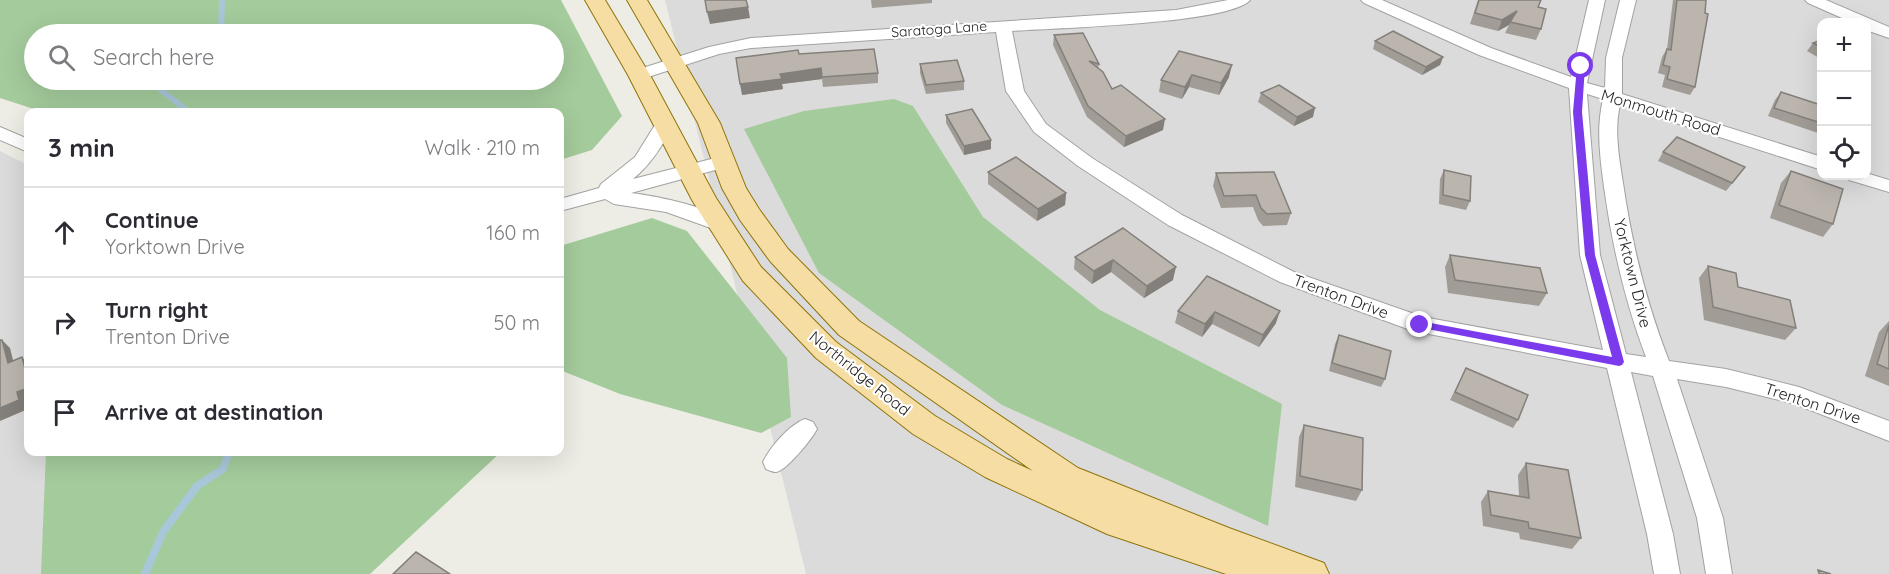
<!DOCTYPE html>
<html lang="en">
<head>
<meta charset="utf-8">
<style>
	:root { --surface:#fff; --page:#f2f2f3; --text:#2b2b33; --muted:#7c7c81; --line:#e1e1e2 }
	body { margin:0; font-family:Quicksand,sans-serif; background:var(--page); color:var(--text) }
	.controls { position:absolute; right:18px; top:18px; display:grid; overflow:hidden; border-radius:12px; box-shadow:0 6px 24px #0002 }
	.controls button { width:54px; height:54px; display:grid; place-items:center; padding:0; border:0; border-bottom:2px solid var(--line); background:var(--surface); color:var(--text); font:30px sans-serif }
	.stop { position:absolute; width:18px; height:18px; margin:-14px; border:4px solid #7c3aed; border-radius:50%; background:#fff }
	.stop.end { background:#7c3aed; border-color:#fff; box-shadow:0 2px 6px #0008 }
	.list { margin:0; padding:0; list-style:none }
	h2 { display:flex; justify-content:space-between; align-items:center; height:78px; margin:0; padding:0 24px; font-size:26px }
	h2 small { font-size:20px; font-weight:400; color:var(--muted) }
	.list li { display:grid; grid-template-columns:39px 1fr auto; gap:18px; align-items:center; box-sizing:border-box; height:90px; padding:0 24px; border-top:2px solid var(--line) }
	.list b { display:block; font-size:22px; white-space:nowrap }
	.list p { margin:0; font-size:20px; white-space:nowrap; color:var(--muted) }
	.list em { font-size:20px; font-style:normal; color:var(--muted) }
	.icon { flex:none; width:33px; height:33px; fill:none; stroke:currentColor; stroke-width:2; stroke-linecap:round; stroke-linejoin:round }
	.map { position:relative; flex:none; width:1889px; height:574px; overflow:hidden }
	.search { position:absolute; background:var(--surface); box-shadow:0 6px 24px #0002; left:24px; top:24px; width:540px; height:66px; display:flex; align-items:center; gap:15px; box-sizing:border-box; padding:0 21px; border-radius:33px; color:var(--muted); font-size:22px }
	.panel { position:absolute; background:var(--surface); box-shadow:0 6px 24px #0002; left:24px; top:108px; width:540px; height:348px; border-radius:12px }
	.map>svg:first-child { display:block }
	.residential { fill:#dcdbdb; fill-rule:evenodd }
	.forest { fill:#a4cb9c; fill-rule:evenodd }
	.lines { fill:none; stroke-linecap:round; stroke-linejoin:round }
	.stream-far1 { stroke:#a8c7d9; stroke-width:6 }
	.stream { stroke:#a8c7d9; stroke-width:8 }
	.minor-casing { stroke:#a2a2a2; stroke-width:2 }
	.major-casing { stroke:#8e740a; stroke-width:2 }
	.minor { fill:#fff; fill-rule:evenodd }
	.major { fill:#f5dda3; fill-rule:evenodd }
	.wall { fill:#a19c96 }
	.shaded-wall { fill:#837f7a }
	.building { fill:#bbb5ae; stroke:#837f7a; stroke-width:1.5 }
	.route { fill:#7c3aed }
	.labels { text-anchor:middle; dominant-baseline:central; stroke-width:4.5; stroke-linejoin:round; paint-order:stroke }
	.far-street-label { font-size:14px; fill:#1e1e1e; stroke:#fff }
	.street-label { font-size:16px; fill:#1e1e1e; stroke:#fff }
</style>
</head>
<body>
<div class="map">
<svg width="1889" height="574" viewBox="0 0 1889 574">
	<rect width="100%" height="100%" fill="#eeede5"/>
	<!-- residential -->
	<g class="residential">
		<path d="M665,0h1224v574h-1083zM1822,22h44v154h-44z"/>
		<path d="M0,151l28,14v287h147l-51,122h-124z"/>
	</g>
	<!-- forest -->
	<g class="forest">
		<path d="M0,0h561l61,116 -30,34 -32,10v-48h-517l-43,-14zM554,34v46h-520v-46z"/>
		<path d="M894,99l19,7 70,111 117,93 182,94 -14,122 -266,-121 -183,-132 -75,-144 60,-18z"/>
		<path d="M652,218l35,13 100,127 4,59 -30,16 -141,-39 -60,-24v-124z"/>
		<path d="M46,452h455l-131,122h-329z"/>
	</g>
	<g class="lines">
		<!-- stream-far1 -->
		<g class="stream-far1">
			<path d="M221,34l1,-34"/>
			<path d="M180,80l-14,4 -5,6 28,22"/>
		</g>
		<!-- stream -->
		<path class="stream" d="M145,574l18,-42 34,-46 26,-17 6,-17"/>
		<!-- minor casing -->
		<g class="minor-casing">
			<g id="minor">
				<path d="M1228,0h22c-20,24 -199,28 -238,31l12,60 22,33 46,34 90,57 112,57 129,45 180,33 -23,-95 -11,-167 -90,-33 -115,-52 -3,-3h21l109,48 80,29 18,-77h16l-18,83 18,5 1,-30 14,-58h16l-14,58v36l200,63v13l-202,-65c-6,25 -1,52 3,78 9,62 23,119 46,178l57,8 73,18 90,34v20l-94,-37 -69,-17 -49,-8 46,139 9,56h-26l-9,-56 -44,-142 -22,-4 42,162 7,40h-26l-7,-40 -40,-166 -194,-37 -133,-49 -112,-57 -90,-59 -44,-34 -28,-41 -10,-59 -245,16 -32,6 -80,26 -6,-1 -2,-4 2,-4 76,-24 42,-9 425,-28zM1587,94l16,5c-7,30 -3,58 1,88 8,58 21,115 42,170l-20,-3 -26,-99z"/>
				<path d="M1805,0h21l63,27v11l-23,-8v-8h-15l-43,-19z"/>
				<path d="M664,119l6,1 3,4c-10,22 -22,40 -40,55l90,-23 7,2 2,4 -2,4 -99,27c19,2 88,15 98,31l-3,5 -7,2 -53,-19 -52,-8 -9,-5 -45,12v-12l39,-11 2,-4 34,-27 23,-37z"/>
				<path d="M0,127l28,12v13l-28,-12z"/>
				<path d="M1866,173l23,7v12l-40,-12 -2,-4h19z"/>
				<path d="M805,419l8,3 4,7c-5,10 -31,42 -41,43 -2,0 -8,-2 -10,-3l-3,-7c7,-15 26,-37 42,-43z"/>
			</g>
		</g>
		<!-- major casing -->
		<g class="major-casing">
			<path id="major" d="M585,0h20l45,75 66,123 45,69 75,75 99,74 72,43 26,12 -194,-136 -69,-74 -30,-41 -18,-32 -24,-65 -71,-123h20l73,123 26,65 13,21 29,40 71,72 219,147 151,60 95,35 5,11h-103l-119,-40 -122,-57 -72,-43 -97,-76 -73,-77 -51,-81 -64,-125z"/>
		</g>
		<!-- minor -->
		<use href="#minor" class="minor"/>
		<!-- major -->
		<use href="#major" class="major"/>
	</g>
	<!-- wall -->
	<g class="wall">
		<path d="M871,0h61v3l-60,5z"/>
		<path d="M1478,0h63l-3,7 3,22 -5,11 -31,-7 4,-8 -11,6 -28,-7z"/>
		<path d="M1673,0h33l-11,87 -5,8 -28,-8 3,-12 -7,-2 4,-16 5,-8z"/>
		<path d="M1054,35l45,29 -1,4 14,21 51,41 -39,17 -37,-30 -34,-72z"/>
		<path d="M1821,40v19l-14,-8 6,-8z"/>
		<path d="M1375,41l68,16 -3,8 -18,10 -49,-26z"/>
		<path d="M1179,51l50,26 -10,18 -30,-8 -7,12 -23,-7 2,-12z"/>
		<path d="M799,54l79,19v10l-55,4 -1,-8 -40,5 1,5 -41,6z"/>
		<path d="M920,64l44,17v9l-38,4 -6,-21z"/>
		<path d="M1781,92l40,13v29l-53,-18 7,-16z"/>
		<path d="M1261,93l52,24 -19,9 -36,-24z"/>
		<path d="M946,115l45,34 -27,6 -18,-32z"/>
		<path d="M1663,152l76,23 -13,16 -68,-30z"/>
		<path d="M1444,170l26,31 -4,9 -27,-6 1,-25z"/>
		<path d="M1791,171l42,53 -10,13 -53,-19 11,-35z"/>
		<path d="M988,172l78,21 -1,12 -28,16 -49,-37z"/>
		<path d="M1216,173l75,40 -4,12 -24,1 -5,-6 -5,-13 -32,1 -8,-22z"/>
		<path d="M1123,228l50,52 -29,18 -33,-26 -19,12 -18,-15 1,-12z"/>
		<path d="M1450,255l97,38 -8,13 -91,-13 -3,-26z"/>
		<path d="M1708,266l88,62 -11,12 -81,-20 -5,-42z"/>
		<path d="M1207,276l69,47 -17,24 -47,-23 -10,13 -27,-14 3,-12z"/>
		<path d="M1889,321v65l-24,-10 14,-44z"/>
		<path d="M1339,335l46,44 -4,8 -52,-16 6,-27z"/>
		<path d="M1466,368l52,52 -5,8 -63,-28z"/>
		<path d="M1304,425l58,65 -6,11 -61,-14 4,-50z"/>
		<path d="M1526,463l55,75 -9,11 -52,-10 -1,-6 -36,-7 -2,-24 7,-11 31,5 -1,-21z"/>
	</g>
	<!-- shaded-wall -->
	<g class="shaded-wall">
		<path d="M748,7l2,11 -40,6 -3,-12z"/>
		<path d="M1517,11l-8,14 -11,6 4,-11z"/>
		<path d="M1443,57l-3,8 -18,10 4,-8z"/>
		<path d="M1232,65l-3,12 -10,18 2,-12z"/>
		<path d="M821,68l1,11 -40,5 1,5 -41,6 -2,-11 40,-10z"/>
		<path d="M1192,75l-3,12 -7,12 3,-12z"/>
		<path d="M1315,108l-2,9 -19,9 3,-9z"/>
		<path d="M1165,119l-2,11 -39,17 2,-11z"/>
		<path d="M991,140v9l-27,6v-9z"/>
		<path d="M1066,193l-1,12 -28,16 1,-12z"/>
		<path d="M1113,260l-2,12 -19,12 2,-13z"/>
		<path d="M1176,267l-3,13 -29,18 3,-12z"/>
		<path d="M1280,311l-4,12 -17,24 4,-12z"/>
		<path d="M1215,312l-3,12 -10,13 3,-13z"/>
		<path d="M2,340l8,8 6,24 -8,-9z"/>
		<path d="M22,357l6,7v16z"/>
		<path d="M28,388v12l-2,1 2,8 -28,12v-13l17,-16z"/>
	</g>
	<!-- building -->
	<g class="building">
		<path d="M705,0h41l2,7 -41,5z"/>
		<path d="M1479,0h62l-3,7 8,2 -5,20 -31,-7 7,-11 -15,9 -27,-7z"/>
		<path d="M1677,0h29l-1,13 3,1 -13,73 -28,-8 3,-12 -7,-2 4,-16 4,1z"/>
		<path d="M1393,31l50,26 -17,10 -51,-26z"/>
		<path d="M1083,33l16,31 -10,-3 14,11 9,17 9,-4 44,34 -39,17 -38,-30 -34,-71z"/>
		<path d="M1821,40v7l-8,-4z"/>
		<path d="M874,49l4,24 -56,4 -1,-9 -41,6 2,5 -42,5 -4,-26 62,-8 1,4z"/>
		<path d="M1179,51l53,14 -11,18 -29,-8 -7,12 -24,-7z"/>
		<path d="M957,60l7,21 -38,4 -6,-21z"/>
		<path d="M1279,85l36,23 -18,9 -36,-24z"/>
		<path d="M1781,92l40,13v18l-47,-15z"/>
		<path d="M972,109l19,31 -27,6 -18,-31z"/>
		<path d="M1677,137l68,30 -13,16 -69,-31z"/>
		<path d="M1016,157l50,36 -28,16 -50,-37z"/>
		<path d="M1444,170l27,6 -1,25 -27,-6z"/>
		<path d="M1791,171l52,18 -10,35 -54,-19z"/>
		<path d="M1274,172l17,41 -24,1 -6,-6 -5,-13 -32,1 -8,-23z"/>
		<path d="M1123,228l53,39 -29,19 -34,-26 -19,11 -19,-14z"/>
		<path d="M1450,255l90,13 7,25 -92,-13z"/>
		<path d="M1708,266l28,7 2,14 52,13 6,28 -83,-21z"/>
		<path d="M1207,276l73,35 -17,24 -48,-23 -10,12 -27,-13z"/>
		<path d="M1889,325v44l-12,-5z"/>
		<path d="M1339,335l52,16 -6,28 -53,-16z"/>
		<path d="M0,340h2l6,23 14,-6 6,23v8l-11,4 2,8 -19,8z"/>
		<path d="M1466,368l62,27 -10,25 -63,-28z"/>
		<path d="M1304,425l59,13 -1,52 -62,-14z"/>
		<path d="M1526,463l42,7 13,68 -52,-10 -1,-6 -37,-7 -3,-24 41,7z"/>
		<path d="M416,552l34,22h-57z"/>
		<path d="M1818,570l13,4h-12z"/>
	</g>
	<!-- route -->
	<path class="route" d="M1581,64l4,2 -3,46 13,143 29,107 -2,3 -3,1 -202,-39 -2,-2 5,-4 192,36 -27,-102 -12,-143 4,-46z"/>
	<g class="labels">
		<!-- far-street labels -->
		<g class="far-street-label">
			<text transform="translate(939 29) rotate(-4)">Saratoga Lane</text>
		</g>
		<!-- street labels -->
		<g class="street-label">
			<text transform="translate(1661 112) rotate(17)">Monmouth Road</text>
			<text transform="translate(1633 273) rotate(76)">Yorktown Drive</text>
			<text transform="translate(1341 296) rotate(20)">Trenton Drive</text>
			<text transform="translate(860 373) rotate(39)">Northridge Road</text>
			<text transform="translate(1813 403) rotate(18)">Trenton Drive</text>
		</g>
	</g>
</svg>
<div class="controls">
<button>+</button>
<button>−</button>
<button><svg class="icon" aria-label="locate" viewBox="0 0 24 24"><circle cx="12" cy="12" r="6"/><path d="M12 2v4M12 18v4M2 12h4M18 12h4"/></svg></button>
</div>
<div class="stop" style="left:1581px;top:66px"></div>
<div class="stop end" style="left:1420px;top:325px"></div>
<div class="search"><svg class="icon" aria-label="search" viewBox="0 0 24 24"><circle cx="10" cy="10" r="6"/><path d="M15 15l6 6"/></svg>Search here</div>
<section class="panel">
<h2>3 min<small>Walk · 210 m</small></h2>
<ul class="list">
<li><svg class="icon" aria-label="ahead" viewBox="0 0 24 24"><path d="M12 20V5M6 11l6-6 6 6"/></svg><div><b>Continue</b><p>Yorktown Drive</p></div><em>160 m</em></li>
<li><svg class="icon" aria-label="right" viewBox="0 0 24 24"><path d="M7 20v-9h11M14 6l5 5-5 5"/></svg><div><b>Turn right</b><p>Trenton Drive</p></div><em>50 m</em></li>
<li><svg class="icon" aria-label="arrive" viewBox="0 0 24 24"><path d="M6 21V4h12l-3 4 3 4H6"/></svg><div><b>Arrive at destination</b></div></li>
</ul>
</section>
</div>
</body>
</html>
